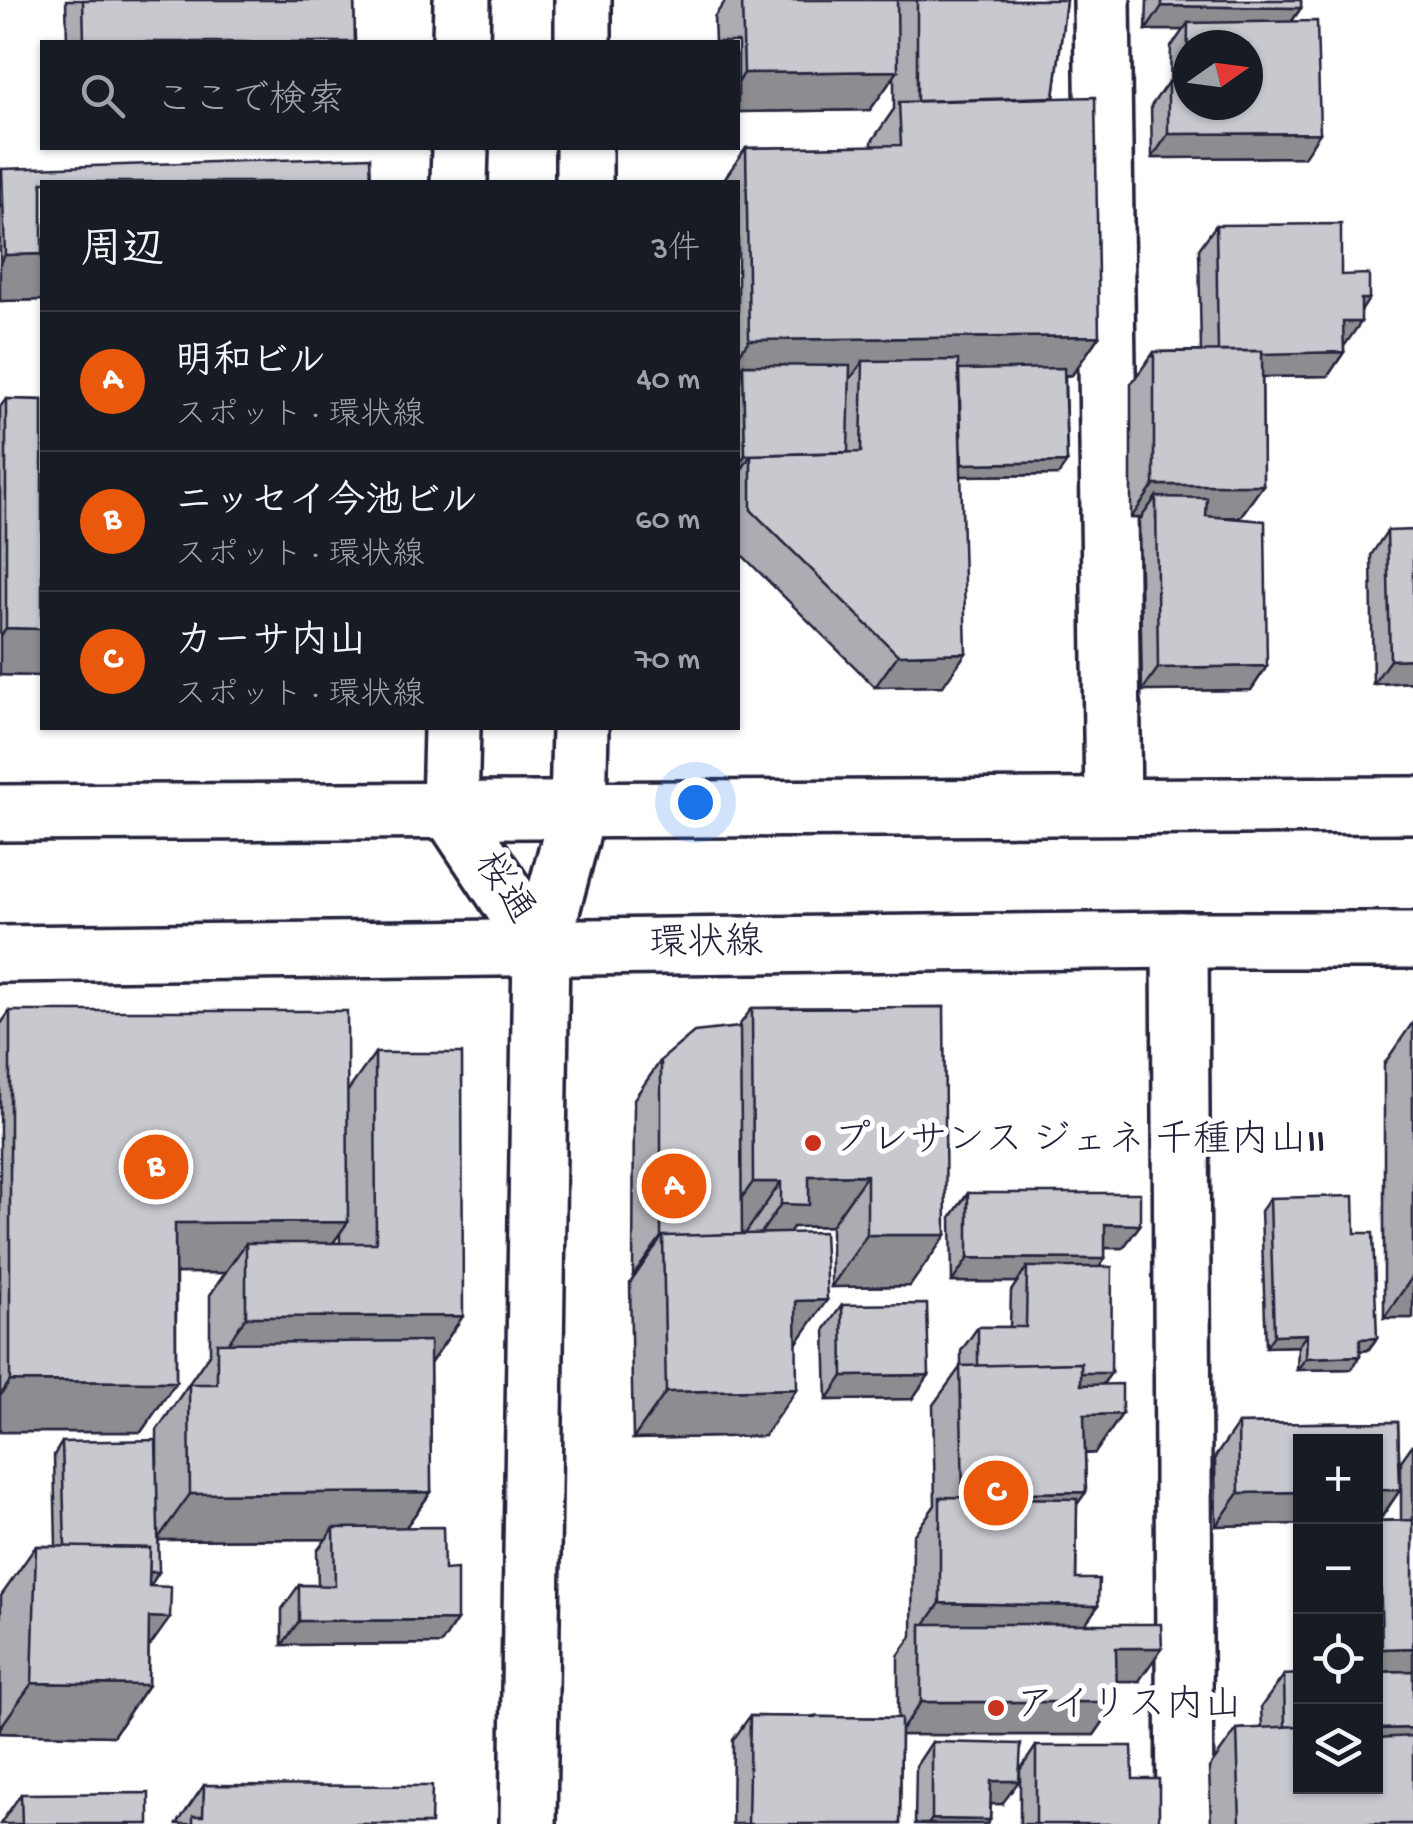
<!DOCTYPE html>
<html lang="ja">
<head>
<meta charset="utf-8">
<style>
	:root { --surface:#171b24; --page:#20242c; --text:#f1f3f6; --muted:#9ea1a6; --line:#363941; --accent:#ea580c }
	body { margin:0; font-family:"Gochi Hand","Klee One",sans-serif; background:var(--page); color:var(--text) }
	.controls { position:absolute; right:30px; bottom:30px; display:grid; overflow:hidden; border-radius:0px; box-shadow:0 2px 8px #0004 }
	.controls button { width:90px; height:90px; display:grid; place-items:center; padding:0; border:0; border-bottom:2px solid var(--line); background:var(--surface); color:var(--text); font:50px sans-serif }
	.compass { position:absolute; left:1173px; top:30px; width:90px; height:90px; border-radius:50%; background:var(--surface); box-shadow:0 2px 8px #0004; rotate:76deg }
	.you { position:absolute; left:695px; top:802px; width:35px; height:35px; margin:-25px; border:8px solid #fff; border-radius:50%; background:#1a73e8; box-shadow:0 0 0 15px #1a73e833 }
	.badge { display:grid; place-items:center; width:65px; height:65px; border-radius:50%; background:var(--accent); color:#fff; font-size:32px; font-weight:700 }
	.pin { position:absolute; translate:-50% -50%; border:5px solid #fff; box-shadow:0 2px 10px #0006 }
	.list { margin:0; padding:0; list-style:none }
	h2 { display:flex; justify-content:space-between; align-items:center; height:130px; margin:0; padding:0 40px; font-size:42px }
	h2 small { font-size:32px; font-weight:400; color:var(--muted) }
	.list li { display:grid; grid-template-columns:65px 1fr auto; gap:30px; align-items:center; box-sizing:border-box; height:140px; padding:0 40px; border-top:2px solid var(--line) }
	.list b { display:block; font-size:38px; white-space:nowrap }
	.list p { margin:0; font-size:32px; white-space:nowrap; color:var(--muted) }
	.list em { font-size:32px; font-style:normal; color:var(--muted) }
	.icon { flex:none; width:55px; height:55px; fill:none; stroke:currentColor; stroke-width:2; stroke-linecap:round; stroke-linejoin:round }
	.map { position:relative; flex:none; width:1413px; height:1824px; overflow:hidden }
	.search { position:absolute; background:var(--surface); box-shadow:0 2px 8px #0004; left:40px; top:40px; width:700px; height:110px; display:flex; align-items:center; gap:25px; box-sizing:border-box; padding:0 35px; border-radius:0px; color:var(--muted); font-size:38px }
	.panel { position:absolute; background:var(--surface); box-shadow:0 2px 8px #0004; left:40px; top:180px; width:700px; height:550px; border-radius:0px }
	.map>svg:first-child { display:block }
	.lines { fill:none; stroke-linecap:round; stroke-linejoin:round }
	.minor-casing { stroke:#22223b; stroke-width:62 }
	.major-casing { stroke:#22223b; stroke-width:62 }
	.minor { stroke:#fff; stroke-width:55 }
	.major { stroke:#fff; stroke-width:55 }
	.wall { fill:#acacb2; stroke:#22223b; stroke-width:2.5; fill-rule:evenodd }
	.shaded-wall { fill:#8c8c91; stroke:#22223b; stroke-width:2.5 }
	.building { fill:#c8c8cf; stroke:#22223b; stroke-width:2.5; fill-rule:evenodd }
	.poi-dot { fill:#c8321e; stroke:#fff; stroke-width:4 }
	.labels { text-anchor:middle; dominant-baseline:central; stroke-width:10; stroke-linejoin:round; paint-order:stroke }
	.street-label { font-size:38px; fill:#22223b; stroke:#fff }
	.poi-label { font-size:38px; fill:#22223b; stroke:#fff; text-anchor:start }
</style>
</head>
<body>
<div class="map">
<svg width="1413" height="1824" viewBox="0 0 1413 1824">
	<rect width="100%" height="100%" fill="#fff"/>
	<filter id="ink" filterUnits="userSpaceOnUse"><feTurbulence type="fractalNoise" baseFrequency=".01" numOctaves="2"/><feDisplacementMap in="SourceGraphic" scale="20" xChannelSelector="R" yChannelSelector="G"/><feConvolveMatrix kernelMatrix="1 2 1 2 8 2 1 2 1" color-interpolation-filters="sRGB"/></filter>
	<g filter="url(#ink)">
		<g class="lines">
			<!-- minor casing -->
			<g class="minor-casing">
				<g id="minor">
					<path d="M583,0v42"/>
					<path d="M1102,0l11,806"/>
					<path d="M461,42l1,-42"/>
					<path d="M584,148v34"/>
					<path d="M459,182l1,-34"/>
					<path d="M452,728l-2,83 91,137"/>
					<path d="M1180,940l5,884"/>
					<path d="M528,1824l13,-876 37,-138 2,-82"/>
				</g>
			</g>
			<!-- major casing -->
			<g class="major-casing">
				<g id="major">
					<path d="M0,813l1413,-8"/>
					<path d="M0,954l1180,-14h233"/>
				</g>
			</g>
			<!-- minor -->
			<use href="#minor" class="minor"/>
			<!-- major -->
			<use href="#major" class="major"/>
		</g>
		<!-- wall -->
		<g class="wall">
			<path d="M66,0h288l1,42h-288z"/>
			<path d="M726,0h340l-12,98 45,238 -27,39 -7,1 2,86 -9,13 -97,1 -18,210 -68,1 -137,-136v-369h-16l24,-34 126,-2v-5l22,-32v-33l-24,34 -132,2v-70h-23l-1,-25z"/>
			<path d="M1147,0h154v8l-9,13 12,136 -152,1 -1,-52 17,-24 2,1 1,-36 12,-17h-37z"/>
			<path d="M2,169l40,13v118l-42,1v-130z"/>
			<path d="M1216,225l125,50 20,36 -17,34v7l-16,24 -66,1 1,108 -23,32h-22l49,149 -16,24 -109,1 -3,-170 2,-3h-10v-134l23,-32 47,-1 -2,-102z"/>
			<path d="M6,399l36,1v276l-42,-1v-268z"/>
			<path d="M1387,531l26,151 -40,2 -2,-129z"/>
			<path d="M944,1007l-34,279 -79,1v-61l-38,1 -4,6 7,111 -32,92 -131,3 -3,-156 5,-7h-2l1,-177 27,-39 77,-33 14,-19z"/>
			<path d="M10,1011l337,81 28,-39 88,263 -33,48 1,128 -25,35 38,43 13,50 -16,24 -159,1v-36l17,-24h19l-1,-34 9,-12 -167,1 -8,45h-2l-1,100 -35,51 -113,-3 1,-137 35,-50h20l-2,-91 8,-13 95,22v-34l53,-77v-58l15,-22h-49v109l-35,50h-141v-407zM340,1233v10h-7z"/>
			<path d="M1413,1022v296h-29v-254z"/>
			<path d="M968,1193l172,32 -17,23h-18v11l-6,8 12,106 -8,11 19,30 -27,39 -10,1 1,38 -9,11 -1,76 22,27 -13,18 54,57h-23l1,21 -23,33h-193l-1,89h-168l1,-84 17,-24 148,2v-62l14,-20 1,-100 22,-31 -2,-100 28,-39v-15l17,-24h32l1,-36 6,-9h-65l-1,-65z"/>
			<path d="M1270,1198l85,35 22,105 -9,12 -8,1 -8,18 -55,1 1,-24 -32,1 -5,-136z"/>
			<path d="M842,1305l87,70 -17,24 -85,1 -2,-71z"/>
			<path d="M1398,1422l2,68 -21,31 22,-1v-59l12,-17v227l-37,1v-147l2,-3h-2v-80h-76v82l-84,2 -1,-69 23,-33z"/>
			<path d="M1284,1675l129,149h-202l-2,-56 28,-39 25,-1 -1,-21z"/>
			<path d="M932,1742l70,62h-11l-1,16 -3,4h-72l1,-58z"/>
			<path d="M1036,1746l97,33 26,45h-139v-54z"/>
			<path d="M204,1785l227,39h-254z"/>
			<path d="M21,1794l128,30h-149z"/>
		</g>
		<!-- shaded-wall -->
		<g class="shaded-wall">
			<path d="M1162,6l139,2 -17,24 -96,-9 -5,7h-37z"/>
			<path d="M898,71l-28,39 -132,2v-29l6,-10z"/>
			<path d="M1320,133l-16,24 -152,1 16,-24z"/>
			<path d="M42,254v46l-42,1v-38l5,-8z"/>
			<path d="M1361,299h8l-15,23h7l-16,23 -19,1z"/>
			<path d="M1099,336l-27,39 -112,2 -97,-16 -12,17 -108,1v-14l-5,7v-16l11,-16z"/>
			<path d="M1344,352l-16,24 -127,2 17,-24z"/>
			<path d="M745,455l103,2 -97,-2 -13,20v-9z"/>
			<path d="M1067,462l-9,13 -105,1 9,-12z"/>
			<path d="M1154,485h109l-23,32 -84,1v-21l-15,21h-10z"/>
			<path d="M6,628l36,1v47l-42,-1v-38z"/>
			<path d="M966,653l-23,33 -68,1 23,-32z"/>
			<path d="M1413,659v23l-40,2 17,-24z"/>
			<path d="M1267,666l-16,24 -109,1 16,-23z"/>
			<path d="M867,1175l-36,51 -38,1 -20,29h-28l36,-52 28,-28z"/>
			<path d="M753,1182h28l-36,52 -28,-1z"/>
			<path d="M348,1222l-36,50 -66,-29 -21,30h-85l35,-50z"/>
			<path d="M1105,1224l35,1 -17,23h-35z"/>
			<path d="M867,1235h79l-36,51 -79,1z"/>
			<path d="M661,1237h1l-27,39h-2z"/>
			<path d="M968,1258l137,1 -17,24 -61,-16 -10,15h-65z"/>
			<path d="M1413,1276v42h-29z"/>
			<path d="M827,1300l-33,47 2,-46z"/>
			<path d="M463,1316l-36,52 -210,-9 29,-42z"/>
			<path d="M1307,1334l-9,12 -32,1 8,-12z"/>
			<path d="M1377,1338l-9,12 -17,2 9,-13z"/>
			<path d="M1360,1356l-8,13 -55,1 9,-12z"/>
			<path d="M978,1372l133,1 -17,23z"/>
			<path d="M929,1375l-17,24 -85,1 16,-24z"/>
			<path d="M10,1381l166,1 -35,50h-141v-36z"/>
			<path d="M797,1389l-33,47 -131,3 33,-47z"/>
			<path d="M1122,1414l-27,39 -38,2 27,-40z"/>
			<path d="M1376,1490h24l-22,32h-2z"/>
			<path d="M431,1492l-33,46 -64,-10 -8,11 -169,1 33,-46z"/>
			<path d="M1086,1492l-28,39 -118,-5 23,-32z"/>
			<path d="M1300,1492v32l-84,2 23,-33z"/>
			<path d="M159,1572l-8,13 -93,2 8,-13z"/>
			<path d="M940,1603l158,3 -28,39 -149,-15z"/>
			<path d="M149,1617l21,1 -36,50z"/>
			<path d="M457,1620l-16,24 -159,1 17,-24z"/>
			<path d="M1116,1648h46l-23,33h-46z"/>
			<path d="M1413,1648v23l-37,1v-14l6,-9z"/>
			<path d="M32,1683l116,2 -35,51 -113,-3v-5z"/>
			<path d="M921,1702h196l-23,33h-196z"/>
			<path d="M1413,1728v32l-37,1v-32z"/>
			<path d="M991,1781h28l-17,23h-27z"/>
			<path d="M932,1819l58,1 -3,4h-59z"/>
		</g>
		<!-- building -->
		<g class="building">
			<path d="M83,0h271l1,42h-271z"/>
			<path d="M742,0h155l1,71 -154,2z"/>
			<path d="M917,0h149l-12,97 -137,4z"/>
			<path d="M1162,0h139v8l-139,-2z"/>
			<path d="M1317,21l3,112 -152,1v-52l19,2 1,-61zM1188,45h60v60h-60z"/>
			<path d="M1095,97l4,239 -350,4 -3,-192 155,-3 -2,-43z"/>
			<path d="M370,157l1,25h-329v72l-37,1 -3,-86z"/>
			<path d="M1341,224v51l28,-1v25h-8v23h-18l1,30 -82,2v-3h-44l-2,-126z"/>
			<path d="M1262,351l1,134h-109v-133z"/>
			<path d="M958,360l8,293 -68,2 -147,-145v-55l110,-3 2,-91z"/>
			<path d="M743,365l107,1 -2,86 -103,3z"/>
			<path d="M1064,368l3,94 -105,2 -3,-94z"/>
			<path d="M6,399l36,1v229l-36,-1z"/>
			<path d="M1156,497l51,1 -1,18 59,5 2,145 -109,2z"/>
			<path d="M1413,530v129l-23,1 -3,-129z"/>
			<path d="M944,1007l2,228h-79v-60l-58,1v29l-28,-1v-22h-28l-1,-174z"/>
			<path d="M10,1011h337l1,211 -173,1 1,159 -166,-1z"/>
			<path d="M740,1027l2,207 -81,3v-177l33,-28z"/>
			<path d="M375,1053h87l1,263 -217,1v-74h130z"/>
			<path d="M968,1193h172v32l-35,-1v35l-137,-1z"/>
			<path d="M1354,1196l1,37h18l4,105 -17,1v17l-54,2 1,-24 -33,1 -4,-137z"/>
			<path d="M824,1232l3,68 -31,1 1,88 -131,3 -3,-156z"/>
			<path d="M1027,1267h85l-1,106h-30v-10l-103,3v-39h48z"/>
			<path d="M927,1304l2,71 -86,1 -1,-71z"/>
			<path d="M430,1341l1,151 -241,2 -1,-110h28v-41z"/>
			<path d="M1081,1363v22l41,-1v30l-38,1 2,77 -123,2 -3,-128z"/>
			<path d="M1398,1422l2,68h-24v-48h-76v50l-61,1 -1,-69z"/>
			<path d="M156,1440l3,132h-10l1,-24 -85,-1 -3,-105z"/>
			<path d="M940,1497l137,2 -1,80h23l-1,27 -158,-3z"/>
			<path d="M1413,1520v128l-31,1 -3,-128z"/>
			<path d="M443,1527l1,43 13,-1v51l-158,1v-36l36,1 -1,-58z"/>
			<path d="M36,1546l114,2 -1,38 22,1 -1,31 -21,-1 -1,68 -116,-2z"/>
			<path d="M921,1624h240l1,24h-46l1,54h-196z"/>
			<path d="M1413,1671v57l-37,1v-57z"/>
			<path d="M1300,1674v52l-15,1 -1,-52z"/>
			<path d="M750,1716l151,2 -1,106h-152z"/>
			<path d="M1300,1726v60h76v-48l37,-2v88h-173l-3,-95z"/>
			<path d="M932,1742l89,2 -2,37h-28l-1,39 -58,-1z"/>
			<path d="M1036,1746h96l1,33h26v45h-123z"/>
			<path d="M204,1785l228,1 -1,38h-238v-8h10z"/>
			<path d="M149,1793v31h-127l-1,-30z"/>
		</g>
	</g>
	<!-- markers -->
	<g class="poi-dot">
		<circle cx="813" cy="1143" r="10"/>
		<circle cx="996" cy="1708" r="10"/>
	</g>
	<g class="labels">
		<!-- street labels -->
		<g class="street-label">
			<text transform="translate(502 889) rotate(57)">桜通</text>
			<text transform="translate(706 946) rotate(-1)">環状線</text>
		</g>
		<!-- poi labels -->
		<g class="poi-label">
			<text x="833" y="1143">プレサンス ジェネ 千種内山II</text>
			<text x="1016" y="1708">アイリス内山</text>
		</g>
	</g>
</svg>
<div class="controls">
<button>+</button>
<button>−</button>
<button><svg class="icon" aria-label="locate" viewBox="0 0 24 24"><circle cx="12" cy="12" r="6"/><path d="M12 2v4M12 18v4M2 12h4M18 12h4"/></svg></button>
<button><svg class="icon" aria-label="layers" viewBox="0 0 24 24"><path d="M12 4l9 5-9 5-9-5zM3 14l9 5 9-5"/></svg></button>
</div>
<svg class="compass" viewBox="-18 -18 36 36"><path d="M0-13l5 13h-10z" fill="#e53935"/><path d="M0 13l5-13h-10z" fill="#9ea1a6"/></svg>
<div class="you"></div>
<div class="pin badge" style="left:674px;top:1186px">A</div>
<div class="pin badge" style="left:156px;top:1167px">B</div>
<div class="pin badge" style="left:996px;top:1493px">C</div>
<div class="search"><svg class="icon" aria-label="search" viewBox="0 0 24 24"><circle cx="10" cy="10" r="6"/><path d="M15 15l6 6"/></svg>ここで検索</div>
<section class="panel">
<h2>周辺<small>3件</small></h2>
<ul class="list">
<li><span class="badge">A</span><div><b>明和ビル</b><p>スポット · 環状線</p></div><em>40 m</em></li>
<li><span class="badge">B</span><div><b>ニッセイ今池ビル</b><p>スポット · 環状線</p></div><em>60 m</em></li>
<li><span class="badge">C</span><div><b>カーサ内山</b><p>スポット · 環状線</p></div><em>70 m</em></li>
</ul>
</section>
</div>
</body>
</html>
